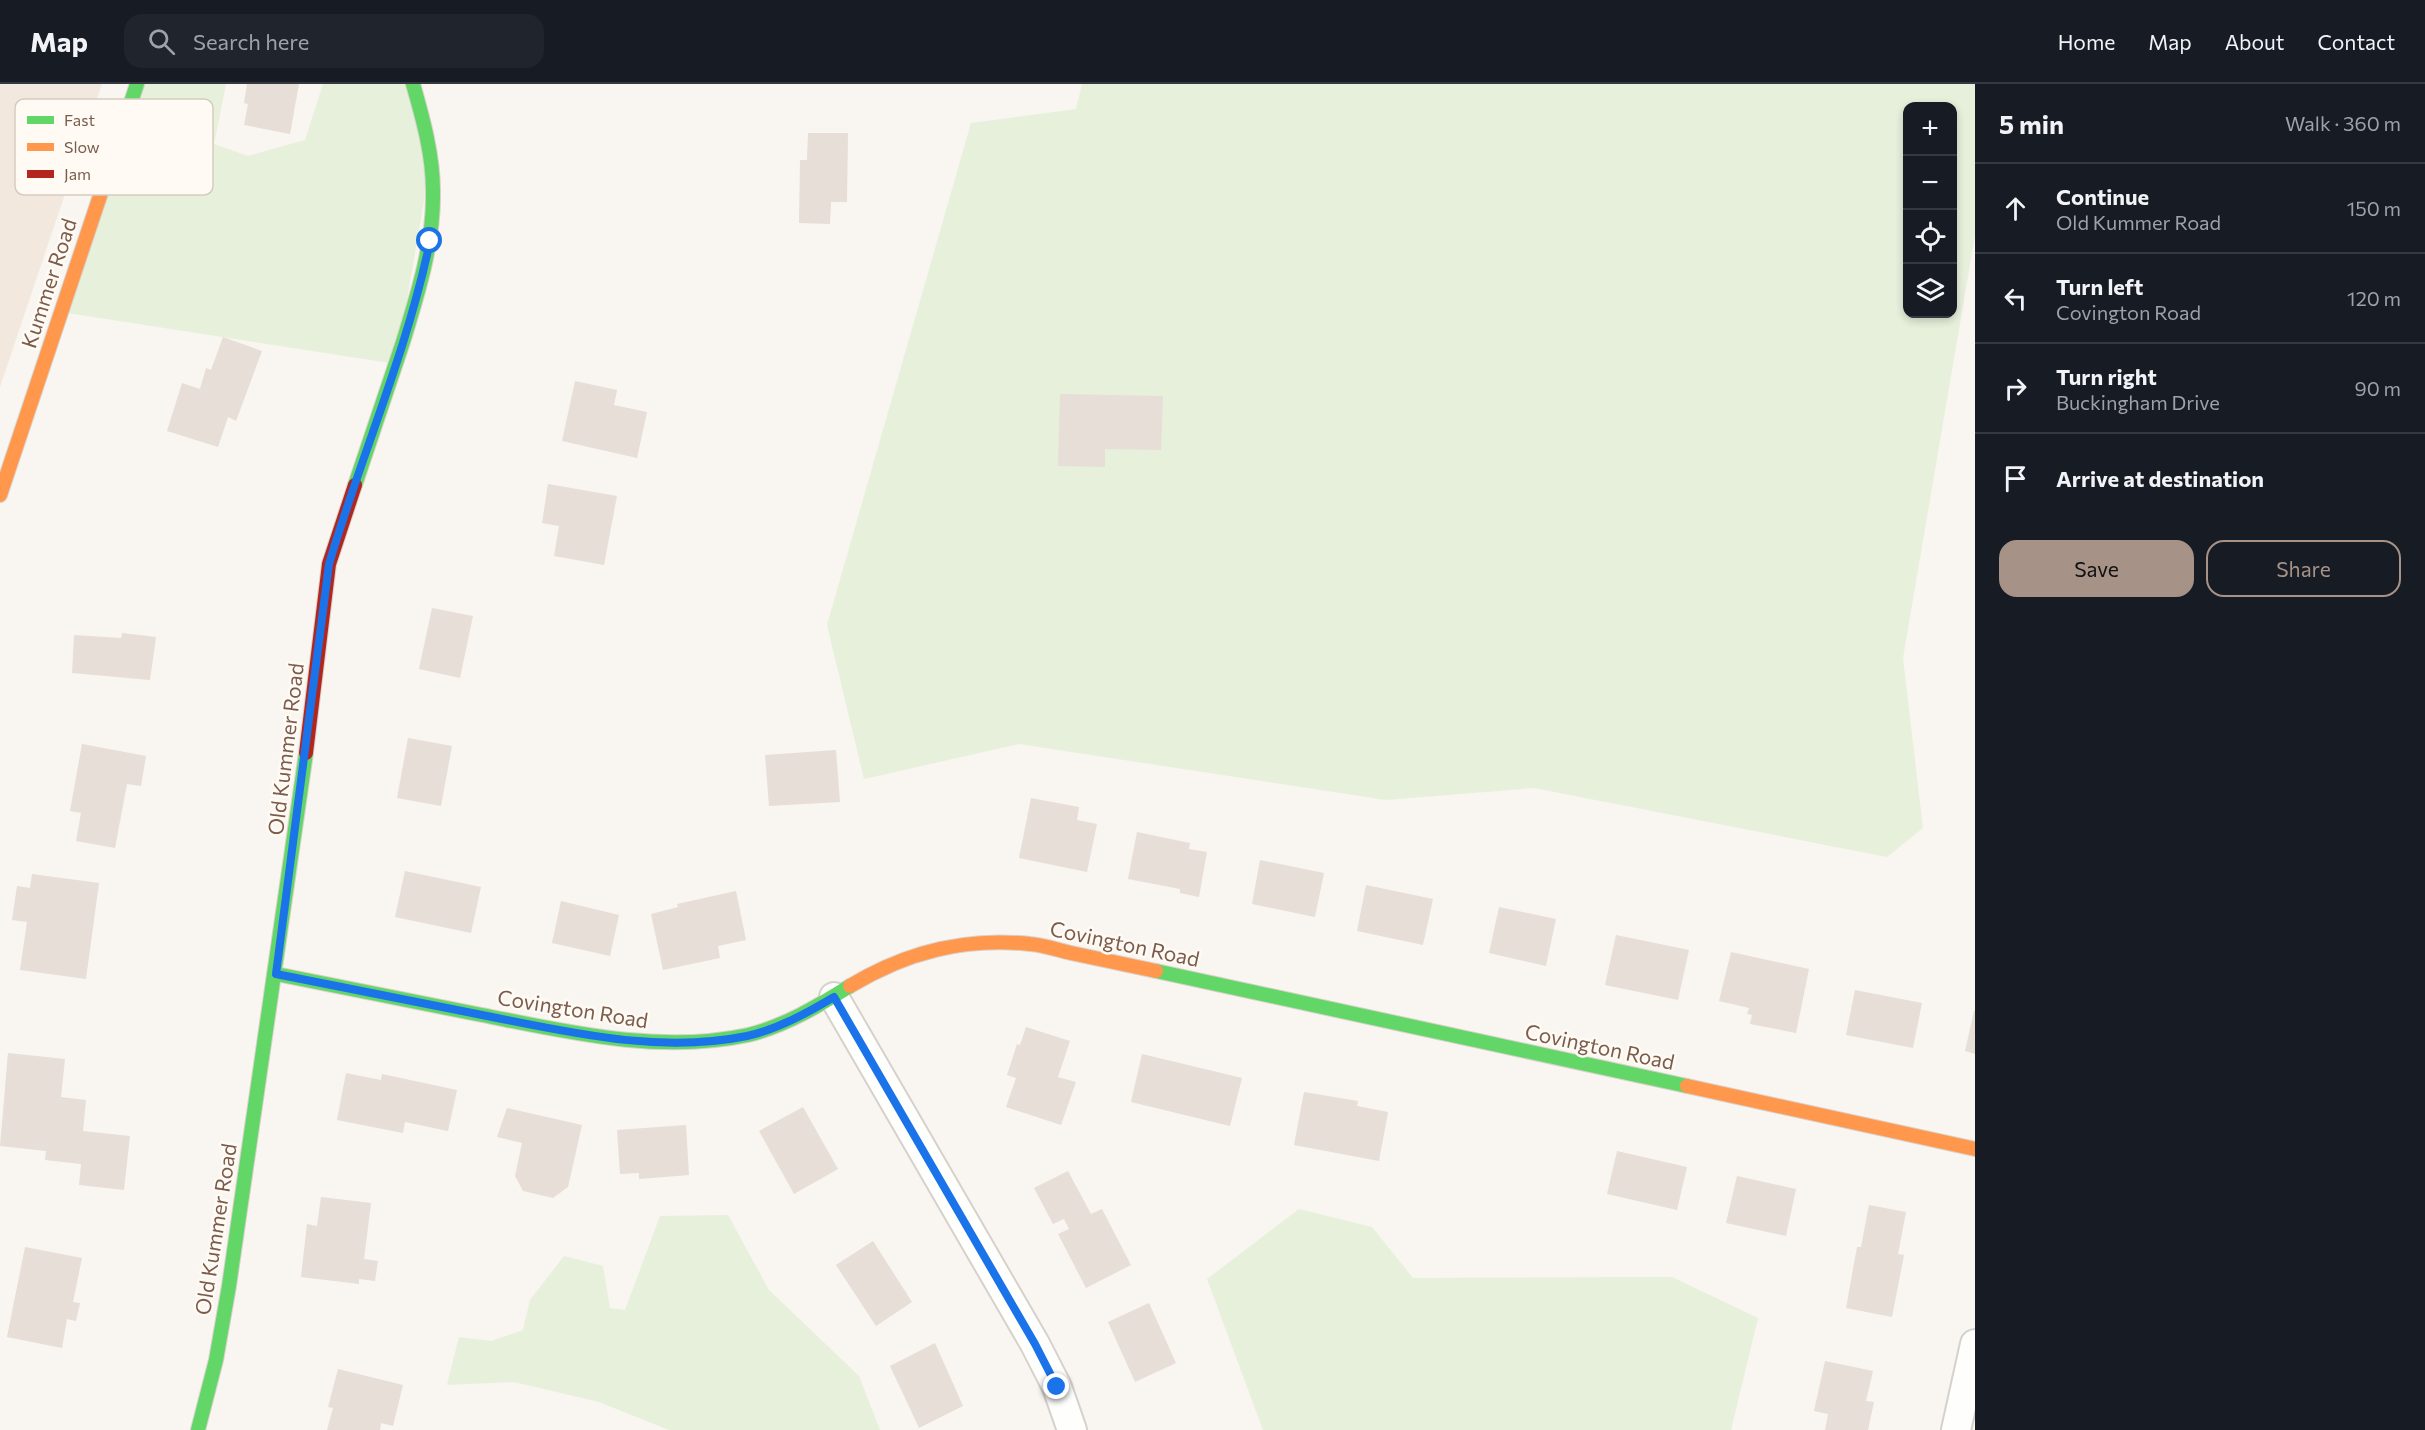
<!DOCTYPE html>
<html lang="en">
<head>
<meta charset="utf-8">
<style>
	:root { --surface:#171b24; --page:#20242c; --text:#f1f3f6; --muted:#9ea1a6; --line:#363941; --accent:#a69286 }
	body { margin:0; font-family:Commissioner,sans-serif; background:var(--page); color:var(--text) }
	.controls { position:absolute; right:18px; top:18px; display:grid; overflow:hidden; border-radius:12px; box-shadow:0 3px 9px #0003 }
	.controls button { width:54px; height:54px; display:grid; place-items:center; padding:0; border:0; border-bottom:2px solid var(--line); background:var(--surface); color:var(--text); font:30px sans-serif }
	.stop { position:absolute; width:18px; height:18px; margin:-14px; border:4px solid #1a73e8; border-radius:50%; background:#fff }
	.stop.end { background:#1a73e8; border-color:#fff; box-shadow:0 2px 6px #0008 }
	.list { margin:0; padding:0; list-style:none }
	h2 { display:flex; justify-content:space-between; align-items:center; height:78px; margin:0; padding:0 24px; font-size:26px }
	h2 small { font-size:20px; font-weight:400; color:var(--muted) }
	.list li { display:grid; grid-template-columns:39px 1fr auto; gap:18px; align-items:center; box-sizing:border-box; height:90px; padding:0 24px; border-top:2px solid var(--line) }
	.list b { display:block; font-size:22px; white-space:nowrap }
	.list p { margin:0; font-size:20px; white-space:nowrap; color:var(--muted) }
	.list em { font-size:20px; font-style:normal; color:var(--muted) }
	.actions { display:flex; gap:12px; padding:18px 24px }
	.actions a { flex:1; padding:14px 0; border:2px solid var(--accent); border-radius:18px; text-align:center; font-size:21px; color:var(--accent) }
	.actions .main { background:var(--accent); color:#111 }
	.icon { flex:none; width:33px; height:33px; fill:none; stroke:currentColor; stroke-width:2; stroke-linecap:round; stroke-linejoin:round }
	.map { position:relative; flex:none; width:1975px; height:1346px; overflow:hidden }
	header { display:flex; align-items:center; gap:36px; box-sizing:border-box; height:84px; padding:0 30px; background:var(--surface); border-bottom:2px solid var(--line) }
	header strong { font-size:28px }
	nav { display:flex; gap:33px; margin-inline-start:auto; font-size:21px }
	.search { width:420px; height:54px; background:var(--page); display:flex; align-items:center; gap:15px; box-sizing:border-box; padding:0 21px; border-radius:18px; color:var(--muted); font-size:22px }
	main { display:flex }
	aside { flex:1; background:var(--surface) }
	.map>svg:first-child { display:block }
	.residential { fill:#f2e8de }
	.green { fill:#e7f0db; fill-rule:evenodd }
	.building { fill:#e6ded7 }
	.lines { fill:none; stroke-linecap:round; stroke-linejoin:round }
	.street-casing { stroke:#d7d1cb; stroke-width:32 }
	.fast-casing { stroke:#d9d2cb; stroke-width:16 }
	.slow-casing { stroke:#d9d2cb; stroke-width:16 }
	.jam-casing { stroke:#d9d2cb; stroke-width:16 }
	.street { stroke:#fefefd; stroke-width:28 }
	.fast { stroke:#63d668; stroke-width:14 }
	.slow { stroke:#ff974d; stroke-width:14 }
	.jam { stroke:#b3261e; stroke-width:14 }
	.route { stroke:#1a73e8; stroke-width:8 }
	.labels { text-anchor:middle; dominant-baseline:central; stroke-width:5; stroke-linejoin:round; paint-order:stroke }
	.street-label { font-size:21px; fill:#7a5c4d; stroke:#fffaf3 }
	.key { fill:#fffaf3; stroke:#d7cbc1; stroke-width:1.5 }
	.key-label { font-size:16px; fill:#7a5c4d }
</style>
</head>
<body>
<header>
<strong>Map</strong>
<div class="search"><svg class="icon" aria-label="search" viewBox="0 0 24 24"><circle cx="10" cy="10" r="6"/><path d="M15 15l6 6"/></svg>Search here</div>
<nav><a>Home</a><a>Map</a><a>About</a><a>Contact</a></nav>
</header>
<main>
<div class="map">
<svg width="1975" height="1346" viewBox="0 0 1975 1346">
	<rect width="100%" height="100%" fill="#f9f5f0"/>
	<!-- residential -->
	<path class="residential" d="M0,0h102l-102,303z"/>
	<!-- green -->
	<g class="green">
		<path d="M137,0h89l-12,60 34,12 57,-16 18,-56h90l18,76 -35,204 -335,-52z"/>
		<path d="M1082,0h893v151l-72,423 20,170 -36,29 -353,-69 -148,12 -367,-56 -155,35 -37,-154 144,-502 105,-14zM1908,22h44v208h-44z"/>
		<path d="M1299,1125l73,18 41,51 259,-1 86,41 -27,112h-468l-56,-151z"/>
		<path d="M728,1131l41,75 90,86 21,54h-211l-70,-28 -85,-20 -67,3 12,-48 32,4 32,-11 7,-30 34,-44 39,10 7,42 15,2 35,-94z"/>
	</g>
	<!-- building -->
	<g class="building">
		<path d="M247,0h52l-9,50 -46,-9 4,-21 -4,-1z"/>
		<path d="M808,49h40l-1,69h-16l-1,22 -31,-1 1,-63h7z"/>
		<path d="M223,253l39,14 -26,70 -8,-4 -10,30 -51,-16 15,-48 18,6 6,-21 5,2z"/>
		<path d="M575,297l42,9 -3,15 33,7 -10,46 -75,-17z"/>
		<path d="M1060,310l103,2 -2,54 -56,-1v18l-47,-1z"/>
		<path d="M548,400l69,12 -13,69 -50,-9 5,-30 -17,-3z"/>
		<path d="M432,524l41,8 -13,62 -41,-9z"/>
		<path d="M122,549l34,4 -6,43 -78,-7 2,-38 47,3z"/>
		<path d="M408,654l44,8 -11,60 -44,-8z"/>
		<path d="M82,660l64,12 -5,30 -14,-2 -12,64 -39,-7 5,-28 -11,-2z"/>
		<path d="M836,666l4,52 -71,4 -4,-51z"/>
		<path d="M1031,714l48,9 -2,13 20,4 -10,48 -68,-14z"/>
		<path d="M1137,748l53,11 -1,6 18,3 -8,45 -19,-4v-4l-52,-10z"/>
		<path d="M1260,776l64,13 -9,44 -63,-13z"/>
		<path d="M405,787l76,16 -10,46 -76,-16z"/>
		<path d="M32,790l67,9 -13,96 -66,-9 7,-48 -15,-2 5,-34 13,2z"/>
		<path d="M1366,801l67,14 -10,46 -66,-14z"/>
		<path d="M736,807l10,49 -28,6 2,12 -57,12 -12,-56 27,-7 -1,-3z"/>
		<path d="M561,817l58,14 -9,41 -58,-13z"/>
		<path d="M1499,823l57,12 -10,47 -57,-13z"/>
		<path d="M1616,851l73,15 -11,50 -73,-15z"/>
		<path d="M1731,868l78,17 -13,64 -46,-9 2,-9 -5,-1 2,-6 -30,-7z"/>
		<path d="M1855,906l67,13 -9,45 -67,-13z"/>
		<path d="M1974,927h1v43l-10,-3z"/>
		<path d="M1026,943l44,14 -12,36 18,5 -15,43 -55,-18 10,-29 -9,-3 10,-31 3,1z"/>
		<path d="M8,969l57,6 -4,38 25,3 -3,31 47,5 -6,54 -45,-5 2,-21 -36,-4 1,-9 -46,-5z"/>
		<path d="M1142,970l100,24 -12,48 -99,-24z"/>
		<path d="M346,989l35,7 1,-6 75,16 -9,41 -43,-9 -2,11 -66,-13z"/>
		<path d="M1304,1008l54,9 -1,5 31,6 -9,49 -85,-16z"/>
		<path d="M803,1023l35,62 -44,25 -35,-63z"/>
		<path d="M507,1024l75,17 -14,62 -15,11 -30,-7 -8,-15 7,-33 -25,-6z"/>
		<path d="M686,1041l3,50 -50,4v-6l-19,1 -3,-44z"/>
		<path d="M1617,1067l70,16 -10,43 -70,-16z"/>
		<path d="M1068,1087l23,43 11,-5 29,56 -45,23 -28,-54 11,-5 -5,-10 -11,5 -19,-36z"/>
		<path d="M1737,1092l59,13 -10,47 -60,-13z"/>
		<path d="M321,1113l50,6 -7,56 14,2 -3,20 -16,-2v5l-58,-7 6,-53 10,2z"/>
		<path d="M1869,1121l37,7 -8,42 6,1 -12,62 -46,-9 11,-61h4z"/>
		<path d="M873,1157l39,61 -36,24 -40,-61z"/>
		<path d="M25,1163l57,11 -9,44 7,1 -4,18 -9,-2 -5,29 -55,-11z"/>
		<path d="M1149,1219l27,60 -41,19 -27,-60z"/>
		<path d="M935,1259l28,63 -44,22 -29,-62z"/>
		<path d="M1825,1277l48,10 -7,30 8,1 -6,28h-43l3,-16 -14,-3z"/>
		<path d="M338,1285l65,16 -10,41 -12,-3 -1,7h-53l6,-22 -5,-1z"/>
	</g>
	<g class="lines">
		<!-- street casing -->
		<g class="street-casing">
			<g id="street">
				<path d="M834,913l201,347 22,43 15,43"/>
				<path d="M1956,1346l19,-86"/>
			</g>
		</g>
		<!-- fast casing -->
		<g class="fast-casing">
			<g id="fast">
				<path d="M107,91l30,-91"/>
				<path d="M355,401c16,-48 32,-95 48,-143 15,-49 31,-99 30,-151 0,-36 -10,-72 -20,-107"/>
				<path d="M1156,887l531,115"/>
				<path d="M276,890c69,14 137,27 206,41 86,17 177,39 266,20 37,-9 70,-29 102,-49"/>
				<path d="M198,1346l18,-70 13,-74 77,-533"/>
			</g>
		</g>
		<!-- slow casing -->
		<g class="slow-casing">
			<g id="slow">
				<path d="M0,411l107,-320"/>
				<path d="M850,902c56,-34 114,-49 180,-42 14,1 28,6 41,9 28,6 57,12 85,18"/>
				<path d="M1687,1002l288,63"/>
			</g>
		</g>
		<!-- jam casing -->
		<g class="jam-casing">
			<path id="jam" d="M306,669l23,-189 26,-79"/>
		</g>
		<!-- street -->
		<use href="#street" class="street"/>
		<!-- fast -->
		<use href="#fast" class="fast"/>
		<!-- slow -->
		<use href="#slow" class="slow"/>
		<!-- jam -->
		<use href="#jam" class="jam"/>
	</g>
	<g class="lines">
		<!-- route -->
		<path class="route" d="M430,157c-23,111 -69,215 -101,323l-53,410c69,14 137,27 206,41 87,17 176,39 265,21 31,-7 60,-23 87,-39l201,347 22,43"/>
	</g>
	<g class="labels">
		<!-- street labels -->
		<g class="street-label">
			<text transform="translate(48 199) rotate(-72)">Kummer Road</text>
			<text transform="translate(285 665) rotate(-83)">Old Kummer Road</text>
			<text transform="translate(1125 859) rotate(12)">Covington Road</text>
			<text transform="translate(573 924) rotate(9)">Covington Road</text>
			<text transform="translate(1600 962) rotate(12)">Covington Road</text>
			<text transform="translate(215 1145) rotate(-81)">Old Kummer Road</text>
		</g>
	</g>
	<!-- legend -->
	<rect x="15" y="15" width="198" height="96" rx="9" class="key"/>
	<rect x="27" y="32" width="27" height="8" fill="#63d668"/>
	<rect x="27" y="59" width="27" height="8" fill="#ff974d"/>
	<rect x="27" y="86" width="27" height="8" fill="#b3261e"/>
	<g class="key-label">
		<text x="64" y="42">Fast</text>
		<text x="64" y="69">Slow</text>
		<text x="64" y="96">Jam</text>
	</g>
</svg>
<div class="controls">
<button>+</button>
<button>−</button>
<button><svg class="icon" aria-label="locate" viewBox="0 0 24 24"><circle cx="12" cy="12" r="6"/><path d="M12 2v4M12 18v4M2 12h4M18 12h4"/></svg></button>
<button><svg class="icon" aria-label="layers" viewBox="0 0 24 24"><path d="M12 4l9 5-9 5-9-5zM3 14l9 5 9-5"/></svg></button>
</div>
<div class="stop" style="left:430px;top:157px"></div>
<div class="stop end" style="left:1057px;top:1303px"></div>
</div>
<aside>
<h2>5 min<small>Walk · 360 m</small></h2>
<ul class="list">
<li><svg class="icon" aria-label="ahead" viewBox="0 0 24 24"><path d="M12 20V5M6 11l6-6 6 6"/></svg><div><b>Continue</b><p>Old Kummer Road</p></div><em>150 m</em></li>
<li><svg class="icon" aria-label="left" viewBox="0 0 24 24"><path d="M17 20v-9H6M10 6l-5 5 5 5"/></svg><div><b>Turn left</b><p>Covington Road</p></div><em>120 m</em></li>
<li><svg class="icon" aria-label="right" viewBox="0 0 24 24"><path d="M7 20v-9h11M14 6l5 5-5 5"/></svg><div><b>Turn right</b><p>Buckingham Drive</p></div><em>90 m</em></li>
<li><svg class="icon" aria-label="arrive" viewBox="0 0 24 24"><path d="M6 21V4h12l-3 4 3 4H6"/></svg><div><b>Arrive at destination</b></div></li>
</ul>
<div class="actions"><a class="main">Save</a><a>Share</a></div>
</aside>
</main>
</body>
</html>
